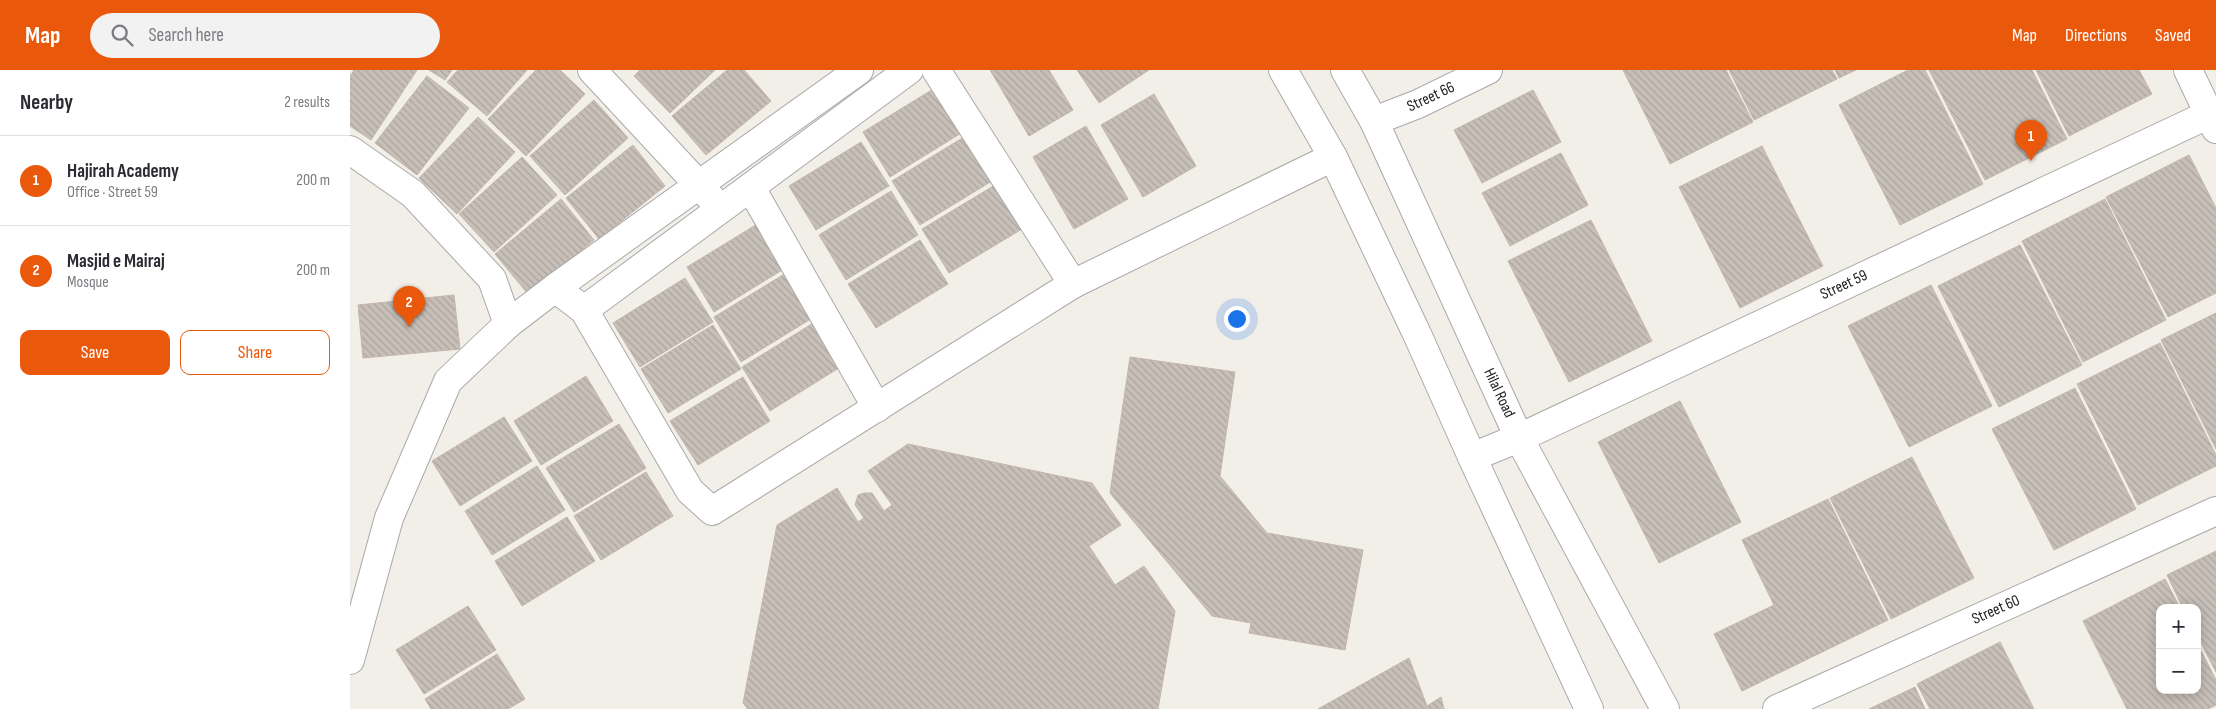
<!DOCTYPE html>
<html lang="en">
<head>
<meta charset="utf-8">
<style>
	:root { --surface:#fff; --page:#f2f2f3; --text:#2b2b33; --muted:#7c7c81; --line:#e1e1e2; --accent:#ea580c }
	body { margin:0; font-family:"Sofia Sans Condensed",sans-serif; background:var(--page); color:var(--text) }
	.controls { position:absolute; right:15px; bottom:15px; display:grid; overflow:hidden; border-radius:10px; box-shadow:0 2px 12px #0003 }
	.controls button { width:45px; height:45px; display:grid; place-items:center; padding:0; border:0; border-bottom:1px solid var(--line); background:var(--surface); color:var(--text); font:25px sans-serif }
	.you { position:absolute; left:886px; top:248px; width:18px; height:18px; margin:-12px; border:4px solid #fff; border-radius:50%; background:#1a73e8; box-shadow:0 0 0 8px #1a73e833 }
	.badge { display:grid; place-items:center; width:32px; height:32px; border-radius:50%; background:var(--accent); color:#fff; font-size:16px; font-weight:700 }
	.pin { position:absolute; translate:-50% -41px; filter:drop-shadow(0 1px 2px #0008) }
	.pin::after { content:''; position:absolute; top:26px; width:18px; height:15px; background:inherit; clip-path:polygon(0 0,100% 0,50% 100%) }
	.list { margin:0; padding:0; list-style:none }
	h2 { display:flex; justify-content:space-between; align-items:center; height:65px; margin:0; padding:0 20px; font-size:21px }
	h2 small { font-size:16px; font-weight:400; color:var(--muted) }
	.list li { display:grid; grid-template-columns:32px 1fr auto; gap:15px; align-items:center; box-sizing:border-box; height:90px; padding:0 20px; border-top:1px solid var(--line) }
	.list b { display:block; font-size:19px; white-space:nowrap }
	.list p { margin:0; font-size:16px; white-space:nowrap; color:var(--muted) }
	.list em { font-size:16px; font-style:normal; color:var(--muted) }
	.actions { display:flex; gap:10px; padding:15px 20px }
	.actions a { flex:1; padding:11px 0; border:1px solid var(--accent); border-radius:10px; text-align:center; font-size:18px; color:var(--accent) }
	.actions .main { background:var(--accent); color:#fff }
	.icon { flex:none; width:28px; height:28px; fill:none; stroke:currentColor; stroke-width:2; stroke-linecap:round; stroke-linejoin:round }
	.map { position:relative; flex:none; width:1866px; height:639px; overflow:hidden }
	header { display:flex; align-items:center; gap:30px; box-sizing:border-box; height:70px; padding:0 25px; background:var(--accent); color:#fff }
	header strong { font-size:24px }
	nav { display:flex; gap:28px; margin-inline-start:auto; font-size:18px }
	.search { width:350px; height:45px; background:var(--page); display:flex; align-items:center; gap:12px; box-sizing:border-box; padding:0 18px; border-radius:28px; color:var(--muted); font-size:19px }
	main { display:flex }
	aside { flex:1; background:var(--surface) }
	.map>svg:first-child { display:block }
	.building { fill:url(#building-back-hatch); stroke:#c4b6ab }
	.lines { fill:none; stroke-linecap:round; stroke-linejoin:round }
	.minor-casing { stroke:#a9a9a9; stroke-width:30 }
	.tertiary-casing { stroke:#a9a9a9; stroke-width:30 }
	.minor { stroke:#fff; stroke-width:28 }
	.tertiary { stroke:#fff; stroke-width:28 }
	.labels { text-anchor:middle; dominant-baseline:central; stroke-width:4.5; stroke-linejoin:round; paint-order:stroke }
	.street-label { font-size:16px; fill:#222; stroke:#fff }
</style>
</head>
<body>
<header>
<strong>Map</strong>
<div class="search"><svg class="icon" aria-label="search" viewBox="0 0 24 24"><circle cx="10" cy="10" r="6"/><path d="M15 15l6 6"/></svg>Search here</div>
<nav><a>Map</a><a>Directions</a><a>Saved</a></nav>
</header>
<main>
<aside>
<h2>Nearby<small>2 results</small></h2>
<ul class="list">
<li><span class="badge">1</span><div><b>Hajirah Academy</b><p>Office · Street 59</p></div><em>200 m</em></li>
<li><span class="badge">2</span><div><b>Masjid e Mairaj</b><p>Mosque</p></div><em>200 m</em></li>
</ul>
<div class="actions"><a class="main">Save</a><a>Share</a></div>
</aside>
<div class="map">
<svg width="1866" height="639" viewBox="0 0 1866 639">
	<defs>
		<pattern id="building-back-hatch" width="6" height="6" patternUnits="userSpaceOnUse" patternTransform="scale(1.25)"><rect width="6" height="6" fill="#c7bfb8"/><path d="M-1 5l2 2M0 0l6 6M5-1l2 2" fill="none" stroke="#aba49e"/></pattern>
	</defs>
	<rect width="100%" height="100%" fill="#f2efe9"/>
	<!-- building -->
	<g class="building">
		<path d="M4,0h63l-46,70 -21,-14v-50z"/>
		<path d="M79,0h23l-7,10z"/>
		<path d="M108,0h69l-40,46 -40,-34z"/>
		<path d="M186,0h24l25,24 -59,62 -38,-37z"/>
		<path d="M290,0h75l-45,43 -36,-37z"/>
		<path d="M377,0h17l27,31 -65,54 -34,-39z"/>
		<path d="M640,0h59l24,40 -44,26z"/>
		<path d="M727,0h72l-50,33z"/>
		<path d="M1273,0h103l27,52 -83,42z"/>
		<path d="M1379,0h103l5,9 -83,41z"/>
		<path d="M1485,0h21l-17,8z"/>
		<path d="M1558,0h17l58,114 -83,41 -61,-120z"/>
		<path d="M1579,0h103l35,69 -82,41z"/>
		<path d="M1686,0h103l13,24 -83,42z"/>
		<path d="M77,6l42,32 -52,67 -42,-32z"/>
		<path d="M585,18l28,44 -73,45 -27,-45z"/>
		<path d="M1183,20l28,52 -79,41 -28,-53z"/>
		<path d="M804,24l42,72 -53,31 -42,-72z"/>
		<path d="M244,30l34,38 -63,57 -35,-39z"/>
		<path d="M128,47l37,35 -58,62 -38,-36z"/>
		<path d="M736,56l42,73 -54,30 -41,-72z"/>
		<path d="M614,67l28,44 -72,44 -28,-44z"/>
		<path d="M511,72l28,44 -73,44 -27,-44z"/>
		<path d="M283,75l32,41 -66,53 -33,-41z"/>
		<path d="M1412,76l61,120 -83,42 -61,-121z"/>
		<path d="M1211,83l27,52 -78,41 -28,-53z"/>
		<path d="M1839,85l27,53v85l-48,24 -62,-120z"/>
		<path d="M172,87l35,38 -63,57 -35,-38z"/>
		<path d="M645,115l27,44 -73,44 -27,-44z"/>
		<path d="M541,121l27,44 -72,45 -27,-45z"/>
		<path d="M211,129l33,41 -66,54 -33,-40z"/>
		<path d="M1755,129l61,121 -83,42 -61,-121z"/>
		<path d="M1241,150l61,121 -83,41 -61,-121z"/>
		<path d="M409,153l28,44 -73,45 -27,-45z"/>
		<path d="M570,170l28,44 -72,44 -28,-44z"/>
		<path d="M1670,175l62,120 -83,42 -61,-121z"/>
		<path d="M436,203l28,44 -73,45 -27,-45z"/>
		<path d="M335,208l28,44 -73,45 -27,-44z"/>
		<path d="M1581,215l61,121 -83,41 -61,-121z"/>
		<path d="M104,225l6,54 -97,9 -5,-53z"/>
		<path d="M1866,243v136l-55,-109z"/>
		<path d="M465,252l27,44 -72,45 -28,-44z"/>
		<path d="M363,255l28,44 -73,44 -27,-44z"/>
		<path d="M1810,273l56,112v11l-78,39 -61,-121z"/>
		<path d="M780,287l105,15 -15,104 47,57 96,17 -18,100 -96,-17 2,-10 -39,-7 -102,-123z"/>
		<path d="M236,306l27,45 -72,44 -27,-44z"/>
		<path d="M393,307l27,44 -72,44 -28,-44z"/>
		<path d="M1725,318l61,121 -82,41 -62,-121z"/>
		<path d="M1330,331l61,121 -82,41 -61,-121z"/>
		<path d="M154,347l28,44 -72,45 -28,-45z"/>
		<path d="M269,354l27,44 -72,44 -28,-44z"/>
		<path d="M558,374l184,39 29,42 -32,21 26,39 29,-19 31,45 -17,98h-410l-5,-6 34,-178 60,-37 21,34 6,-4 -9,-13 3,-10 6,-2h8l12,18 8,-6 -24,-34z"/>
		<path d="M1562,387l62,121 -83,41 -61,-121z"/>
		<path d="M187,396l28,44 -73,45 -27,-44z"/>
		<path d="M296,402l27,44 -72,44 -27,-44z"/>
		<path d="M1478,429l60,121 -146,71 -28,-57 60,-29 -32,-65z"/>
		<path d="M217,447l28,44 -73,45 -27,-45z"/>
		<path d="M1866,481v121l-19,-37v-27h-14l-16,-33z"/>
		<path d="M1815,509l15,29h-20v82h37v-47l19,37v25l-8,4h-81l-44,-88z"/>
		<path d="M118,536l28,44 -72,44 -28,-44z"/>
		<path d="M1650,572l34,67h-104l-13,-25z"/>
		<path d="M147,584l28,45 -17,10h-77l-6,-10z"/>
		<path d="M1059,588l18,48 14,-9 3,12h-126z"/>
		<path d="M1565,617l10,22h-56z"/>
	</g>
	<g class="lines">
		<!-- minor casing -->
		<g class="minor-casing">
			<g id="minor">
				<path d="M242,0l118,127"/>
				<path d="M586,0l137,214"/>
				<path d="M1838,0l28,59"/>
				<path d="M1024,51l44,-17 70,-34"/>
				<path d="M0,80l63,44 79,85 16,45"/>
				<path d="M401,118l126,220"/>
				<path d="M205,218l29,22 106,181 22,20 361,-227 260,-127"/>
				<path d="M234,240l325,-240"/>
				<path d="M1122,387l47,-19 697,-327"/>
				<path d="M0,590l39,-142 59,-137 60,-57 47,-36 304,-218"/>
				<path d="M1427,639l439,-198"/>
			</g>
		</g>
		<!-- tertiary casing -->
		<g class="tertiary-casing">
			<g id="tertiary">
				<path d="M933,0l50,87 84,177 55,123 117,252"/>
				<path d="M995,0l29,51 145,317 146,271"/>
			</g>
		</g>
		<!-- minor -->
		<use href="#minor" class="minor"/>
		<!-- tertiary -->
		<use href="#tertiary" class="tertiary"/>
	</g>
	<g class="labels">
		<!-- street labels -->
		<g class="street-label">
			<text transform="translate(1081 27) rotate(-25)">Street 66</text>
			<text transform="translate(1494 215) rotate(-25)">Street 59</text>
			<text transform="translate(1149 323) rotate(65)">Hilal Road</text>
			<text transform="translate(1646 540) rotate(-24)">Street 60</text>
		</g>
	</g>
</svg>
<div class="controls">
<button>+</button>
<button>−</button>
</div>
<div class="you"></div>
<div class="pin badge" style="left:1681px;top:91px">1</div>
<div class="pin badge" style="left:59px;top:257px">2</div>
</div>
</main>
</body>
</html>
